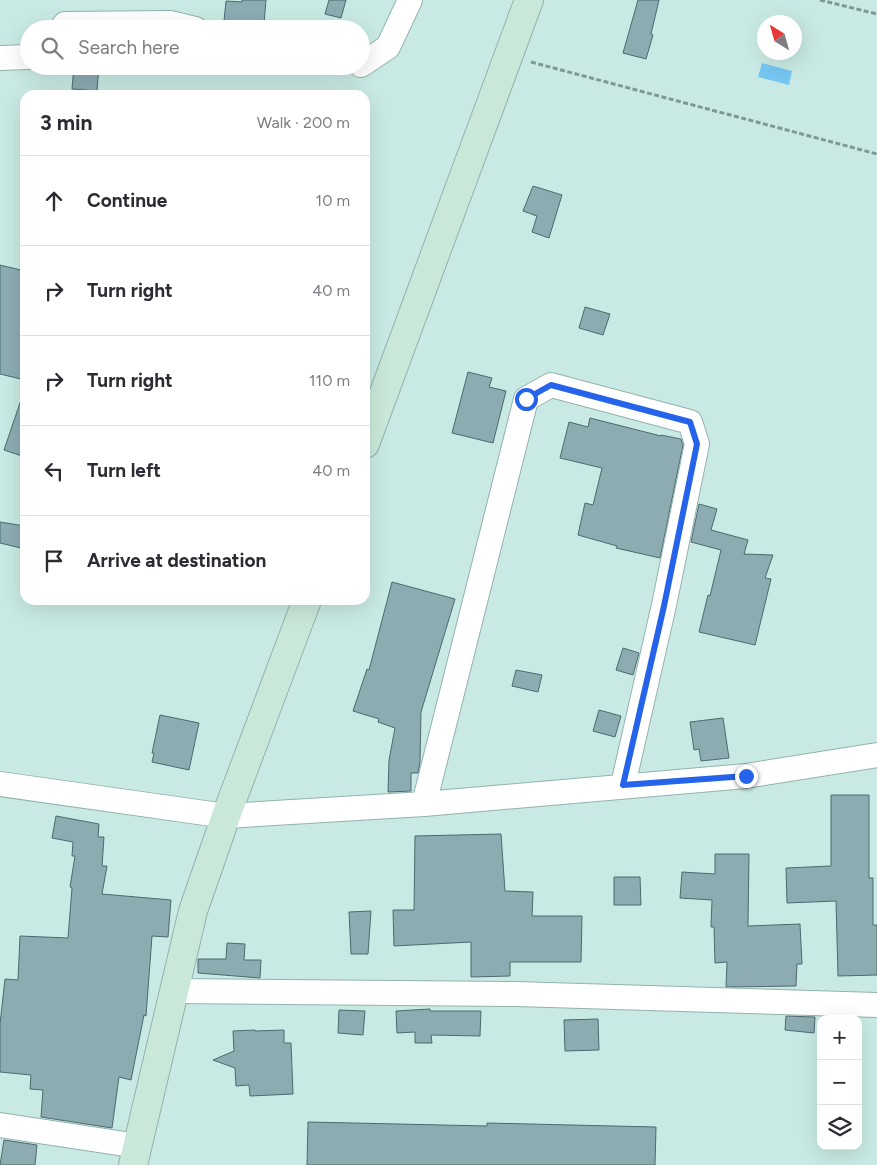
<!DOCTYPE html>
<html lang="en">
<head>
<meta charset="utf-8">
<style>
	:root { --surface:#fff; --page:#f7f7f7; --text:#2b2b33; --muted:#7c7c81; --line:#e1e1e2 }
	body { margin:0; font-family:Figtree,sans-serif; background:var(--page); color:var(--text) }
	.controls { position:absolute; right:15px; bottom:15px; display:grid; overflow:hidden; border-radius:10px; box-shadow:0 5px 20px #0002 }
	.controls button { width:45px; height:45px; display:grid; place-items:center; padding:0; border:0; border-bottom:1px solid var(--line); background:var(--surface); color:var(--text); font:25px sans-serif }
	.compass { position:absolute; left:757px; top:15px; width:45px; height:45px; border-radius:50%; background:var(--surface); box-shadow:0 5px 20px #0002; rotate:323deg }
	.stop { position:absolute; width:15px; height:15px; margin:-11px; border:4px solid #2563eb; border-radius:50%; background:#fff }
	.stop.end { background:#2563eb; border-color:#fff; box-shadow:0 1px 5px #0008 }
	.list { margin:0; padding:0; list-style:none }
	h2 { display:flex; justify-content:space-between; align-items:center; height:65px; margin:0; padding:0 20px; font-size:21px }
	h2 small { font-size:16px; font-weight:400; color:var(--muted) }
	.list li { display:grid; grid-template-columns:32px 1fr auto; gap:15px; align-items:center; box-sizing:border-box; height:90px; padding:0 20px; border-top:1px solid var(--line) }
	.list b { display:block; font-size:19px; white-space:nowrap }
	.list em { font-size:16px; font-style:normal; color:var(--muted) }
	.icon { flex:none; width:28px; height:28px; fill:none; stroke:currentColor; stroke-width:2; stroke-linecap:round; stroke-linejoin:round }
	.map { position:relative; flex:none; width:877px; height:1165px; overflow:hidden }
	.search { position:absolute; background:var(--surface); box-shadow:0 5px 20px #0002; left:20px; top:20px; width:350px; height:55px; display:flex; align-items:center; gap:12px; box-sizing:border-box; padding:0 18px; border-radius:28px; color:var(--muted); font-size:19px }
	.panel { position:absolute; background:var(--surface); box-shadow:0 5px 20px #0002; left:20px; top:90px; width:350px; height:515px; border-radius:15px }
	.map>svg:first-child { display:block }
	.water { fill:#76c6f1 }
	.building { fill:#8dacb2; stroke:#4c6a6e }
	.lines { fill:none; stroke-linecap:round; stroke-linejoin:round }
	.street-casing { stroke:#93b2ad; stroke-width:26 }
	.secondary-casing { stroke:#93b2ad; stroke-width:30 }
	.path { stroke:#7f9894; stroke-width:3; stroke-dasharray:5 2.5; stroke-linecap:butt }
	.street { stroke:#fff; stroke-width:24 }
	.secondary { stroke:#cae8da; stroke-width:28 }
	.route { stroke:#2563eb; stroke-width:6 }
</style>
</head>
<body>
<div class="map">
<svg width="877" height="1165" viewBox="0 0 877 1165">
	<rect width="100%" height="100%" fill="#c9eae4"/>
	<!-- water -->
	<path class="water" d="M762,63l30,8 -3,14 -31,-8z"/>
	<!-- building -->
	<g class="building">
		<path d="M242,0h24l-2,24 -40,-3 2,-20 16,1z"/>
		<path d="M329,0h17l-5,18 -16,-4z"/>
		<path d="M638,0h21l-8,34 2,1 -7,24 -23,-6z"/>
		<path d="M74,66h25l-2,25 -25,-2z"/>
		<path d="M533,186l29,9 -13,43 -17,-6 5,-16 -14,-5z"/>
		<path d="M0,265l25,6v109l-25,-6z"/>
		<path d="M585,307l25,7 -7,21 -24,-7z"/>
		<path d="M468,372l24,6 -3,9 17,4 -13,52 -41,-10z"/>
		<path d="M22,397l3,1v59l-21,-7z"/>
		<path d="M590,418l71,18v-1l20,4 2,6 -23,113 -44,-10 1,-2 -39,-11 7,-32 8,2 9,-37 -42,-10 9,-36 19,5z"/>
		<path d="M699,504l18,5 -6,21 37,10 -4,14 29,1 -8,23 6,1 -16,66 -56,-13 9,-37 2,1 11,-46 -30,-8z"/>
		<path d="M0,522l25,4v23l-25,-6z"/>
		<path d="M392,582l63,17 -34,113 -1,50 -2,11h-7v18l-22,1h-1l1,-32 6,-32 -17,-6 1,-3 -26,-8 14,-42 2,1z"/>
		<path d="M623,648l16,5 -6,22 -17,-5z"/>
		<path d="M516,670l26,5 -4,17 -26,-6z"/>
		<path d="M599,710l22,6 -6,21 -22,-6z"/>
		<path d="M160,715l39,8 -10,47 -37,-8 2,-9h-2z"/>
		<path d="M723,718l6,40 -28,3 -2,-12 -5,1 -4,-28z"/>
		<path d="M831,795h38v83h4v47h4v50l-39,1 -2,-75 -49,2 -1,-35 45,-2z"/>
		<path d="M56,816l43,8 -1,13h6l-2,29h5l-5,28 69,6 -3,37 -16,-1 -6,80 -2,-1 -13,65 -12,-3 -7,51 -71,-11 2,-27 -13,-1 1,-14 -31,-3v-48l5,-45 13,1 2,-44 48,2 4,-50 -2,-1 5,-31h-3l1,-14 -21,-4z"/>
		<path d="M501,834l4,57 28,1 -1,24h50l-1,46h-71v14l-39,1v-35l-77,4 -1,-36h21l1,-74z"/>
		<path d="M715,854h34l-1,72 52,-2 2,40h-5l-1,22 -70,1 1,-25 -12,1 -1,-36h-3l1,-27 -32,-2 2,-26 33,2z"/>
		<path d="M614,877h26l1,28h-27z"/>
		<path d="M371,911l-3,43h-17l-2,-42z"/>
		<path d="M227,943l18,1 -1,16h17l-1,18 -62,-5v-14h28z"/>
		<path d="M430,1009v2h51l-1,25 -49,-1 1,8h-17v-11l-18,1 -1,-22z"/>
		<path d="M339,1010l26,1 -2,24 -25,-2z"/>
		<path d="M786,1016l29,1 -1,16 -29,-3z"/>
		<path d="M598,1019l1,31 -34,1 -1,-31z"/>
		<path d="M255,1030v1l29,-1v13h7l2,51 -43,2 -1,-11 -13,1 -1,-18 -22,-8 21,-9 -1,-20z"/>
		<path d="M308,1122l179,4v-3l169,4 -1,38h-348z"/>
		<path d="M4,1140l33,5 -2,20h-35z"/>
	</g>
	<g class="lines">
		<!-- street casing -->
		<g class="street-casing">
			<g id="street">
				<path d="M61,29l4,-5 105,-1 25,6"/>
				<path d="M0,58l29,-1"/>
				<path d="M361,65l27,-18 22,-47"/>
				<path d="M0,784l226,32 198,-12 322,-28 131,-21"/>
				<path d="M424,804l102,-405 25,-14 139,37 7,22 -33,161 -41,180"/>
				<path d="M175,991l341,3 361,11"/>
				<path d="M0,1125l138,21"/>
			</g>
		</g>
		<!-- secondary casing -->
		<g class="secondary-casing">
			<g id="secondary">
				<path d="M365,444l164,-444"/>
				<path d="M133,1165l60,-254 33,-95 81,-216"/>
			</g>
		</g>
		<!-- path -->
		<g class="path">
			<path d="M820,0l57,14"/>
			<path d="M531,62l346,92"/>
		</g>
		<!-- street -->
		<use href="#street" class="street"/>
		<!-- secondary -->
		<use href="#secondary" class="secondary"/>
	</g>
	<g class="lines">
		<!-- route -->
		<path class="route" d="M526,399l25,-14 139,37 7,22 -33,162 -41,179 123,-9"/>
	</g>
</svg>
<div class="controls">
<button>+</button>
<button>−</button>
<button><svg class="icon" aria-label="layers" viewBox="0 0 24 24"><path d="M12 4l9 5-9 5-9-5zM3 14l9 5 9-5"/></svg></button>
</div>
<svg class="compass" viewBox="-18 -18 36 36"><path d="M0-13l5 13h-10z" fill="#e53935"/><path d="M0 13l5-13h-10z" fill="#7c7c81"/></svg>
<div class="stop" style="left:526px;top:399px"></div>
<div class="stop end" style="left:746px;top:776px"></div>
<div class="search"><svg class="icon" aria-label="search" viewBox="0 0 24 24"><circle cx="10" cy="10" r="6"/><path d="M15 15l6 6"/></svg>Search here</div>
<section class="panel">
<h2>3 min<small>Walk · 200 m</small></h2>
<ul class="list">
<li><svg class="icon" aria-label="ahead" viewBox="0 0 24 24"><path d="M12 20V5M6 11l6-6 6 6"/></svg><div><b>Continue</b></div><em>10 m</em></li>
<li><svg class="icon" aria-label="right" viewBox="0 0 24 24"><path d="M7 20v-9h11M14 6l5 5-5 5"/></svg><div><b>Turn right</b></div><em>40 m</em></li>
<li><svg class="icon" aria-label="right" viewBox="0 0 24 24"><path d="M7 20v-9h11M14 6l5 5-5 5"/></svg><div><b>Turn right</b></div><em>110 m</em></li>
<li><svg class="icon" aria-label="left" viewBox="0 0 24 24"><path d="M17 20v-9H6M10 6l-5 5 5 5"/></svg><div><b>Turn left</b></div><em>40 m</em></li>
<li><svg class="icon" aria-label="arrive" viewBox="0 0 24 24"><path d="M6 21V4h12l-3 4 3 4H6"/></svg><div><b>Arrive at destination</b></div></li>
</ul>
</section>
</div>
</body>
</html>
